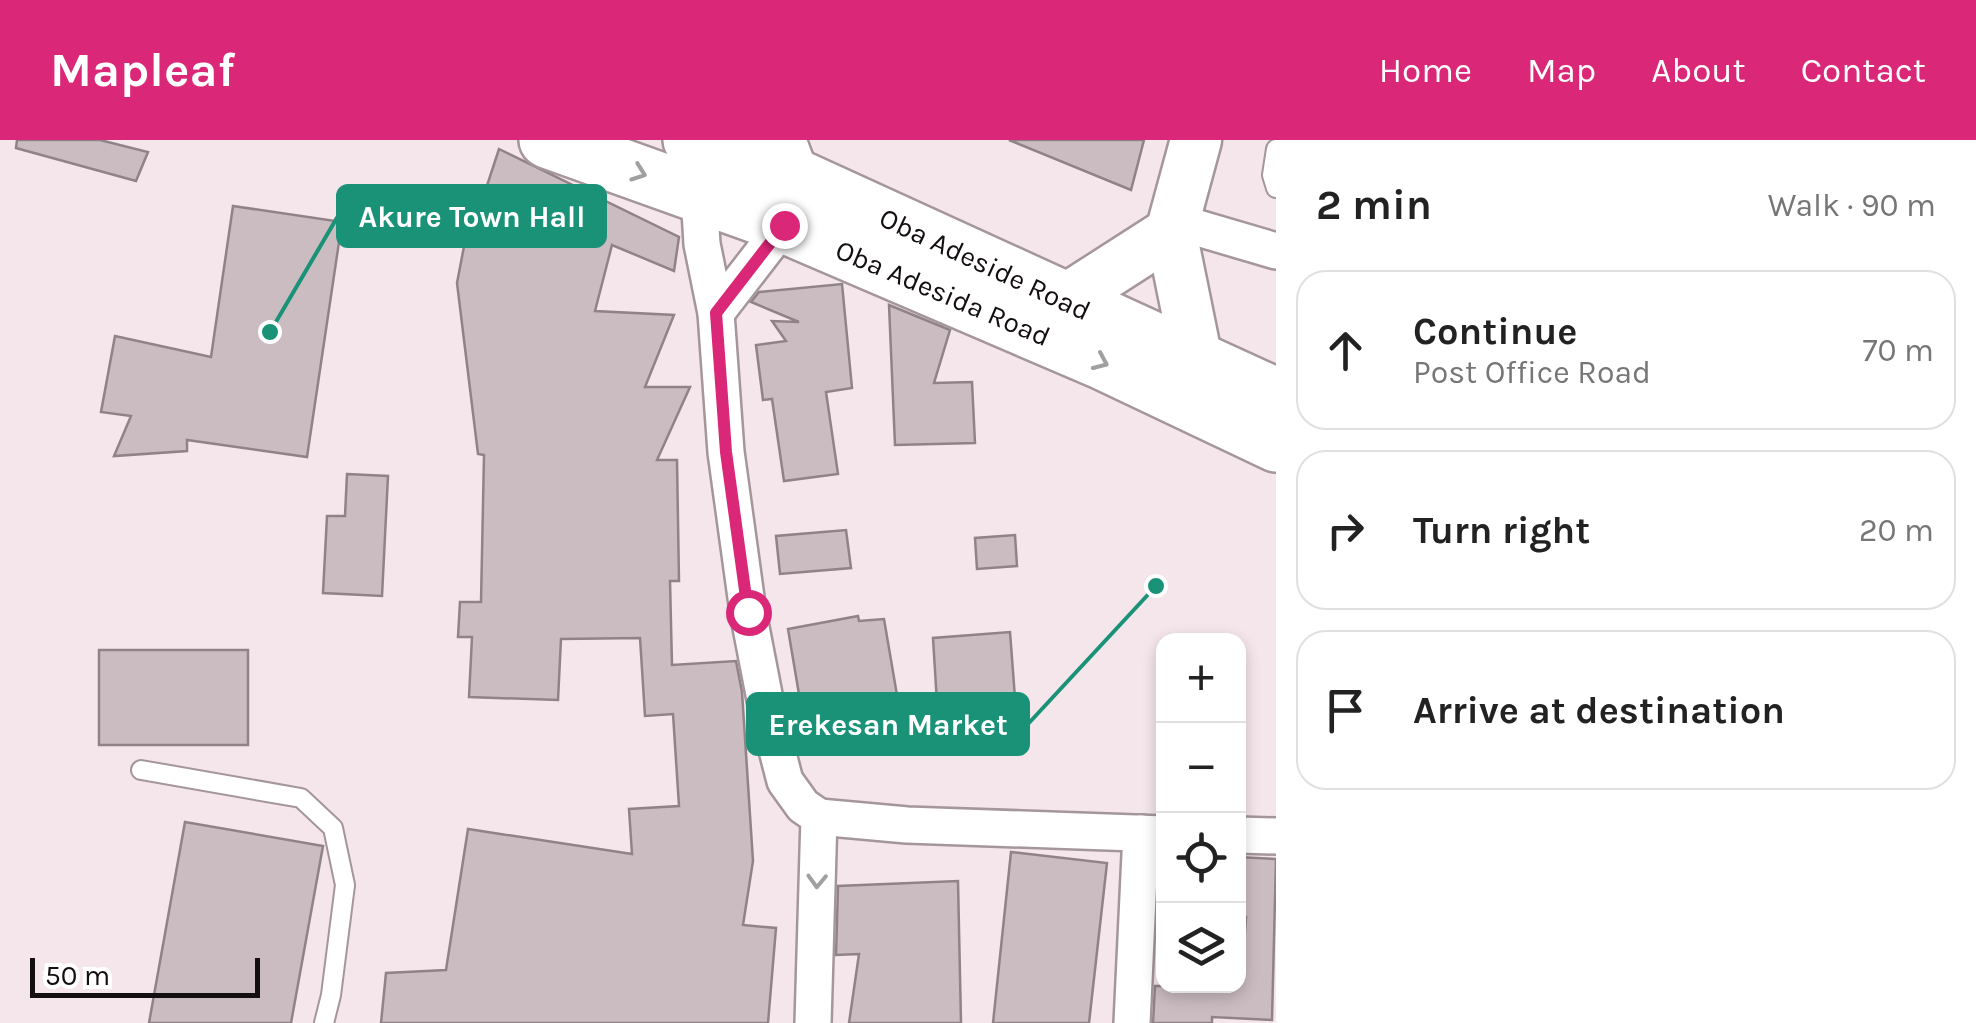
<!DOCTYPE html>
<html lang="en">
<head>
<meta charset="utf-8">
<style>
	:root { --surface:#fff; --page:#f2f2f2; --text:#222; --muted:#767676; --line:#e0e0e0; --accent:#db2777 }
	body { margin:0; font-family:Karla,sans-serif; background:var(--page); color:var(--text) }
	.controls { position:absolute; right:30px; bottom:30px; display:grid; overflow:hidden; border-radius:20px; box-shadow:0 5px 15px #0003 }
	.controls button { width:90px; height:90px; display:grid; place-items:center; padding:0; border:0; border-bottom:2px solid var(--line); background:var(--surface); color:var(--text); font:50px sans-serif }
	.scale { position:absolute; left:30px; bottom:25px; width:230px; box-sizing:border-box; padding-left:10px; border:5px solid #130e10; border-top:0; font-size:28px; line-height:35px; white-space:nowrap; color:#130e10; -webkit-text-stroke:8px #fff; paint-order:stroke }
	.stop { position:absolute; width:30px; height:30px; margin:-22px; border:8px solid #db2777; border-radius:50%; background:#fff }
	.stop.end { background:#db2777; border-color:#fff; box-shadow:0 2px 10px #0008 }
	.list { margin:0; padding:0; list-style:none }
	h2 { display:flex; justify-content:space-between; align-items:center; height:130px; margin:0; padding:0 40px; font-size:42px }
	h2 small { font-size:32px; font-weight:400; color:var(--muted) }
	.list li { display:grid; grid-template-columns:65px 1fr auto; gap:30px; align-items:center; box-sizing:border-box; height:160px; margin:0 20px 20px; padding:0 20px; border:2px solid var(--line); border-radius:30px }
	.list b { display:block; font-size:38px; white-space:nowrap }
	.list p { margin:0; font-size:32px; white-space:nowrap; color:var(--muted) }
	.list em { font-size:32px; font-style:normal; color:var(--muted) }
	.icon { flex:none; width:55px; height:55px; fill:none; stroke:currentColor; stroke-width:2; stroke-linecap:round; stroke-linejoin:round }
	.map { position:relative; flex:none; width:1276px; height:883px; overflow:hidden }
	header { display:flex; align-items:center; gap:60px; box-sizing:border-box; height:140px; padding:0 50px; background:var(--accent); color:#fff }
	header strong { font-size:48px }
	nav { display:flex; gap:55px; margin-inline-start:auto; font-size:35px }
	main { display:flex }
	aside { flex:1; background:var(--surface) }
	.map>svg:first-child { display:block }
	.building { fill:#cbbcc1; stroke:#908388; stroke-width:2.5 }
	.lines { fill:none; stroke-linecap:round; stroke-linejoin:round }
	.lane-casing { stroke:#a4969b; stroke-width:22 }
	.street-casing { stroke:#a4969b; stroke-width:40 }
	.secondary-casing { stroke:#a4969b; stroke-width:55 }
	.primary-casing { stroke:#a4969b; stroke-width:60 }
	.lane { stroke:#fff; stroke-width:18 }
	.street { stroke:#fff; stroke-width:35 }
	.secondary { stroke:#fff; stroke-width:50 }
	.primary { stroke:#fff; stroke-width:55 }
	.oneway { stroke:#a19f9f }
	.route { stroke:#db2777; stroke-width:12 }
	.labels { text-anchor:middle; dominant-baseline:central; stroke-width:10; stroke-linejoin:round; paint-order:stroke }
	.street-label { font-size:28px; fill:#130e10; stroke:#fff }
	.leader { fill:none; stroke:#199277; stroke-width:4 }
	.callout-dot { fill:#199277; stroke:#fff; stroke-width:4 }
	.callout { fill:#199277; stroke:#199277; stroke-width:4 }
	.callout-label { font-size:30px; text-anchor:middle; font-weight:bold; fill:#fff }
</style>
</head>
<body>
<header>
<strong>Mapleaf</strong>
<nav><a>Home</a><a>Map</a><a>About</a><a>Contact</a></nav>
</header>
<main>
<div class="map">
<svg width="1276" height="883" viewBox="0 0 1276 883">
	<rect width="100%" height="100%" fill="#f4e6eb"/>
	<!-- building -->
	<g class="building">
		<path d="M17,0h83l48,12 -12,29 -120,-33z"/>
		<path d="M1009,0h135l-13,50z"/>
		<path d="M499,9l180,88 -5,34 -62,-26 -17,66 79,4 -29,72h45l-33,73h20l2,121h-9l2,84 64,-4 6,31 11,169 -10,64 33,3 -8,95h-387l5,-50 60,-3 22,-141 164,25 -3,-45 50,-3 -6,-92 -28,2 -5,-78 -79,1 -3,61 -89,-3 3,-60h-14l2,-35h21l3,-147 -6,-1 -21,-171 13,-68 7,1z"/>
		<path d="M233,66l109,16 -35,235 -120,-17v11l-73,5 17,-40 -30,-4 14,-76 96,21z"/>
		<path d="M842,144l10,104 -26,4 12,82 -54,7 -12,-82 -9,1 -7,-55 30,-4 -14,-20 27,1 -48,-20 8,-10z"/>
		<path d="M889,165l61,25 -16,53 38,-1 3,61 -80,2z"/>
		<path d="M347,334l41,2 -6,120 -59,-3 4,-77h18z"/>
		<path d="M846,390l5,38 -71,6 -4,-38z"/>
		<path d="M1015,395l2,31 -40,3 -2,-31z"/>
		<path d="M858,476l1,5 25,-2 14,82 -95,17 -15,-89z"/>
		<path d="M1010,492l5,66 -78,5 -4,-65z"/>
		<rect x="99" y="510" width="149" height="95"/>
		<path d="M185,682l138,24 -32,177h-142z"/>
		<path d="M1011,712l96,11 -18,160h-96z"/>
		<path d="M1238,717l38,2 -4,161 -60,-3v6h-59l2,-37h83v-12h4l4,-57h-8z"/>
		<path d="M958,741l3,142h-112l10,-69 -23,1 2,-69z"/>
	</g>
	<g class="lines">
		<!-- lane casing -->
		<g class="lane-casing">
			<g id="lane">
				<path d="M1276,9l-4,26 4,13"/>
				<path d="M141,630l160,28 32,30 12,57 -14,110 -7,28"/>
			</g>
		</g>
		<!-- street casing -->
		<g class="street-casing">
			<g id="street">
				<path d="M706,42l-7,12 3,50 14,69 10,139 22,160 20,103 17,66 18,25 16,11 -6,206"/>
				<path d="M1174,81l102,30"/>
				<path d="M716,173l68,-88 19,-45 -15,-40"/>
				<path d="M819,677l88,8 257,9"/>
				<path d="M1238,695l38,1"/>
				<path d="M1132,883l9,-190"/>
			</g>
		</g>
		<!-- secondary casing -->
		<g class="secondary-casing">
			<g id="secondary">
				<path d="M1196,0l-25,92 26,128"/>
				<path d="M1065,160l106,-68"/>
			</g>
		</g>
		<!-- primary casing -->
		<g class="primary-casing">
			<g id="primary">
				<path d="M547,0l237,85 317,136 175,83"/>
				<path d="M691,0l112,40 473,216"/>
			</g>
		</g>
		<!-- lane -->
		<use href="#lane" class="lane"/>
		<!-- street -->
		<use href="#street" class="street"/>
		<!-- secondary -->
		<use href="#secondary" class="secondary"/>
		<!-- primary -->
		<use href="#primary" class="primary"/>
	</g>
	<!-- one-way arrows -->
	<defs><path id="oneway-chevron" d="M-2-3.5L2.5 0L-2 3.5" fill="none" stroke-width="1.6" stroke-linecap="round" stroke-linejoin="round" transform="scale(2.5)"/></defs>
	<g class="oneway">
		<use href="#oneway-chevron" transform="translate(639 33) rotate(20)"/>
		<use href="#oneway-chevron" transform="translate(1101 222) rotate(24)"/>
		<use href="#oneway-chevron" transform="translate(817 741) rotate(92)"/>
	</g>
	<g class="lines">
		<!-- route -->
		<path class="route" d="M748,472l-22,-160 -10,-139 68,-88"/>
	</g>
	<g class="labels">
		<!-- street labels -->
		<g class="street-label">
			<text transform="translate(985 124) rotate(25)">Oba Adeside Road</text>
			<text transform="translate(943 153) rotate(23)">Oba Adesida Road</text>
		</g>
	</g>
	<!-- callouts -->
	<path class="leader" d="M270 192L338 76M1156 446L1028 584"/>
	<g class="callout-dot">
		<circle cx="270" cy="192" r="10"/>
		<circle cx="1156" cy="446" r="10"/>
	</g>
	<g class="callout">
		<rect x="338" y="46" width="267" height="60" rx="10"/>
		<rect x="748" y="554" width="280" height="60" rx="10"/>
	</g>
	<g class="callout-label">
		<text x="472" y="87">Akure Town Hall</text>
		<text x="888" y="595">Erekesan Market</text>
	</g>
</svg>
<div class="controls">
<button>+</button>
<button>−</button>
<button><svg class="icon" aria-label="locate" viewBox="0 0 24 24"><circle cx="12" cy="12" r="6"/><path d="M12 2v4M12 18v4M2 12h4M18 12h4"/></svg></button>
<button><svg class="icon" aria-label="layers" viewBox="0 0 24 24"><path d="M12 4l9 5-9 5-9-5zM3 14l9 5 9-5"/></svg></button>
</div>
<div class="scale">50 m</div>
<div class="stop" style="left:748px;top:472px"></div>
<div class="stop end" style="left:784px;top:85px"></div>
</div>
<aside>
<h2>2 min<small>Walk · 90 m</small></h2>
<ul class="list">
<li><svg class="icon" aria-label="ahead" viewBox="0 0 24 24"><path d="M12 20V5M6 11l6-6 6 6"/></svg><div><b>Continue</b><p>Post Office Road</p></div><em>70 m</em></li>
<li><svg class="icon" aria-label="right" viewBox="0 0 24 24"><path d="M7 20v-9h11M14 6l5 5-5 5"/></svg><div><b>Turn right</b></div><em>20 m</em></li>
<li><svg class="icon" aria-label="arrive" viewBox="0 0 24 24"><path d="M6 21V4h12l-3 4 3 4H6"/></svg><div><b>Arrive at destination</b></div></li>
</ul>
</aside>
</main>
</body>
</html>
